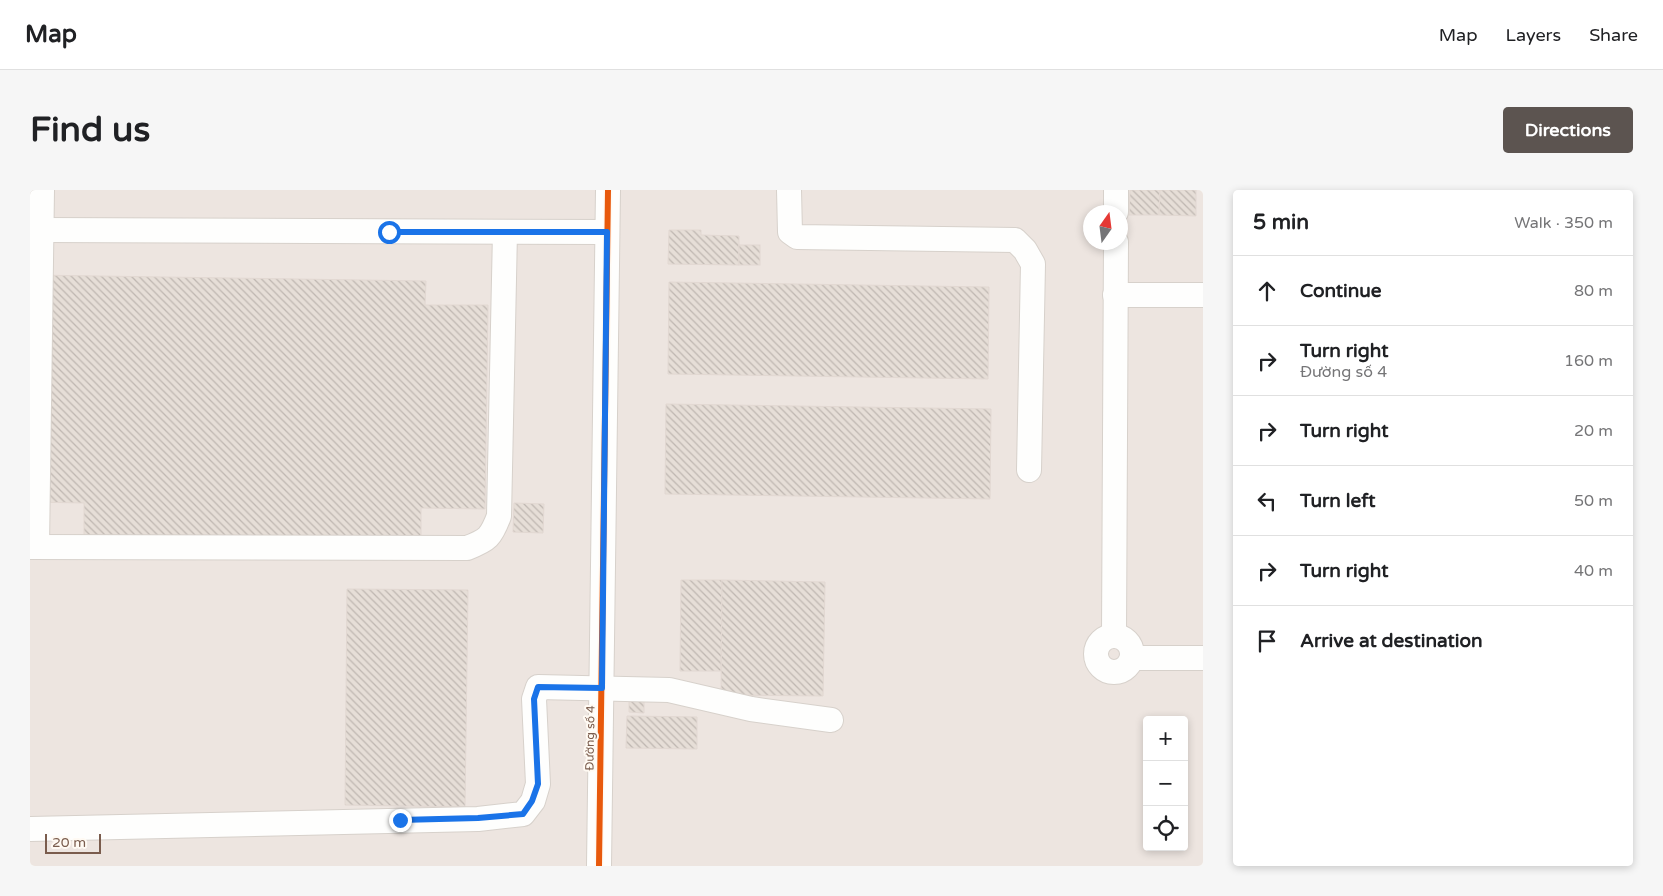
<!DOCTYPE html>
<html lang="en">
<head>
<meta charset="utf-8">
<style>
	:root { --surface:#fff; --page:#f6f6f6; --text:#202124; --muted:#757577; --line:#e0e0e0; --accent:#5c5450 }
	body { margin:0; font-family:"Varela Round",sans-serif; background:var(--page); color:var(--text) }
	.controls { position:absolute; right:15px; bottom:15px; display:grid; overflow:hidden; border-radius:5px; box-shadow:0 2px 8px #0003 }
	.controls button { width:45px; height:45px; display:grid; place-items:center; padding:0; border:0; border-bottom:1px solid var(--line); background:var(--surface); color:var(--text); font:25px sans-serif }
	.compass { position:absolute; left:1053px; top:15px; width:45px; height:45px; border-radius:50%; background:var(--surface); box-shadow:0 2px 8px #0003; rotate:14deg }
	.scale { position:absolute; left:15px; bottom:12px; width:56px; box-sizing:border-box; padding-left:5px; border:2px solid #7a5c4d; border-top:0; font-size:14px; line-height:18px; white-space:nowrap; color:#7a5c4d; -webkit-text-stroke:4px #fffaf3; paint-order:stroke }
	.stop { position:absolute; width:15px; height:15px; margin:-11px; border:4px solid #1a73e8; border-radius:50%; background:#fff }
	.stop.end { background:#1a73e8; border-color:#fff; box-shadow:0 1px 5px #0008 }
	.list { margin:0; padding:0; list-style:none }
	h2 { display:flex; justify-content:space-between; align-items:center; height:65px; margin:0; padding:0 20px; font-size:21px }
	h2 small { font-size:16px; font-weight:400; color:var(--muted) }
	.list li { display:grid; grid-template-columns:32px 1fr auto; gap:15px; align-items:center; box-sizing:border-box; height:70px; padding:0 20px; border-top:1px solid var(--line) }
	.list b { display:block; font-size:19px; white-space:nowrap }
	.list p { margin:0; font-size:16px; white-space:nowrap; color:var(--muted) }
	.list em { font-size:16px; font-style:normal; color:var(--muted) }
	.icon { flex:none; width:28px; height:28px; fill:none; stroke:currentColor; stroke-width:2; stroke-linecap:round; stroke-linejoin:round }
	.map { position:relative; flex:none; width:1173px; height:676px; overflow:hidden; border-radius:5px }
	header { display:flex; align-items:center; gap:30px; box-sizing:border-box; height:70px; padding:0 25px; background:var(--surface); border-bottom:1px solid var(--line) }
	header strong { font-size:24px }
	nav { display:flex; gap:28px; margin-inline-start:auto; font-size:18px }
	.intro { display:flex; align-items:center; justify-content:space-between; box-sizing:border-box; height:120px; padding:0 30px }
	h1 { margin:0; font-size:35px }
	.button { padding:12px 22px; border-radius:5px; background:var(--accent); color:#fff; font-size:18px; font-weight:700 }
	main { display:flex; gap:30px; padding:0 30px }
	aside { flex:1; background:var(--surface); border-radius:5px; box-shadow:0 2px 8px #0003 }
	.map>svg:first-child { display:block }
	.industrial { fill:#ede5e0; fill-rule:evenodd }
	.building { fill:url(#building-back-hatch); stroke:#e2d8d2 }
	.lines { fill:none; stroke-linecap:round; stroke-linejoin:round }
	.minor-casing { stroke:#d7d1cb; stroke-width:26 }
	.minor { stroke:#fefefd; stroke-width:24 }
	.cycleway-casing { stroke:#fffaf3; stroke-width:9 }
	.cycleway { stroke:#e8590c; stroke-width:6 }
	.route { stroke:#1a73e8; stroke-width:6 }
	.labels { text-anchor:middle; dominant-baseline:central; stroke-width:4; stroke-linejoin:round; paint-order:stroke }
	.street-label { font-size:12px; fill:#7a5c4d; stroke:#fffaf3 }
</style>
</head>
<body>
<header>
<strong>Map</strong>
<nav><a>Map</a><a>Layers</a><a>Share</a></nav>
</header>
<div class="intro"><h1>Find us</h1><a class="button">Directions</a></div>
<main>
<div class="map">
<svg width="1173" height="676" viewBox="0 0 1173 676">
	<defs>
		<pattern id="building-back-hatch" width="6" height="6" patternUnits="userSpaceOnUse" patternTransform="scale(1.25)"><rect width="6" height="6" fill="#e6ded7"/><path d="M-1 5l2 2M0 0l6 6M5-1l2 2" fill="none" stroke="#bfb7b1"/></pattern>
	</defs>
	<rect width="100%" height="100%" fill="#f9f5f0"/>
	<!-- industrial -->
	<path class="industrial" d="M0,0h1173v676h-1173zM1060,22h30v30h-30zM1117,530h37v127h-37z"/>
	<!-- building -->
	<g class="building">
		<path d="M1100,0h30l-1,25h-30z"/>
		<path d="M1130,0h36v26l-37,-1z"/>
		<path d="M639,40h32v5l38,1v29l-71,-1z"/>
		<rect x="709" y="55" width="21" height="20"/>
		<path d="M3,85l393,6 -1,24h63l-3,204 -64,-1v35l-337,-6v-34l-54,-1z"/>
		<path d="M639,92l320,5 -1,92 -320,-5z"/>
		<path d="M636,214l325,5 -1,90 -325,-5z"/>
		<path d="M484,313l30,1 -1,29 -30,-1z"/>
		<path d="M651,390h41l-1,91h-41z"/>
		<path d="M692,390l103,2 -2,114 -102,-1z"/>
		<path d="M317,399l121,1 -3,217 -120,-2z"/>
		<path d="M599,504h15v19l-15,-1z"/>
		<path d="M597,526l70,1v32l-71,-1z"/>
	</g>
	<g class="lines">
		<!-- minor casing -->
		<g class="minor-casing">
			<g id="minor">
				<path d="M759,0l1,42 7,5 218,3 10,10 8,14 -4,206"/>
				<path d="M1086,22v-22"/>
				<path d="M11,40l566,2"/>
				<path d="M1085,105h88"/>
				<path d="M0,357l437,1c21,-8 24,-11 32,-32l6,-284"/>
				<path d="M7,357l5,-357"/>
				<path d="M1084,446l2,-394"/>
				<circle cx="1084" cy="464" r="18"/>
				<path d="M1102,468h71"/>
				<path d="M0,639l448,-10 45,-5 10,-13 5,-17 -4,-85 4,-12 131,3 82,19 80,11"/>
				<path d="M569,676l9,-676"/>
			</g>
		</g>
		<!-- minor -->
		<use href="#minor" class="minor"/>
		<!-- cycleway casing -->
		<g class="cycleway-casing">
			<path id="cycleway" d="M569,676l9,-676"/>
		</g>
		<!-- cycleway -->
		<use href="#cycleway" class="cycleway"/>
	</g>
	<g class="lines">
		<!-- route -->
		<path class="route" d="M359,42h218l-5,456 -64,-1 -4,12 4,85 -6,17 -9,13 -45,4 -78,2"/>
	</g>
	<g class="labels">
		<!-- street labels -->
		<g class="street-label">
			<text transform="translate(560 548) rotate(-89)">Đường số 4</text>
		</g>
	</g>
</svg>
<div class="controls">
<button>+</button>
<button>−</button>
<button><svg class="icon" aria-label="locate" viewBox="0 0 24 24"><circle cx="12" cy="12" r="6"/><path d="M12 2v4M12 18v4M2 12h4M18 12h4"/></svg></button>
</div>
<svg class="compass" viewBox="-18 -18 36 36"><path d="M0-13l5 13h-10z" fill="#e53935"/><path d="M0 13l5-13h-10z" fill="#757577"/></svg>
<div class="scale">20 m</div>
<div class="stop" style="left:359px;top:42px"></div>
<div class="stop end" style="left:370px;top:630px"></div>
</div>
<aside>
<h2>5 min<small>Walk · 350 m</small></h2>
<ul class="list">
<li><svg class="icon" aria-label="ahead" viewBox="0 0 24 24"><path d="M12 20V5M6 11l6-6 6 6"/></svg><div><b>Continue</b></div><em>80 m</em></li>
<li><svg class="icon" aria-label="right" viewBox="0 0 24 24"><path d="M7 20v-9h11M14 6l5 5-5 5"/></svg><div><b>Turn right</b><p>Đường số 4</p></div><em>160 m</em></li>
<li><svg class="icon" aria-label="right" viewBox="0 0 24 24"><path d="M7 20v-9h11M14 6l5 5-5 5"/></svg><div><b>Turn right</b></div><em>20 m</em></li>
<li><svg class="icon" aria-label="left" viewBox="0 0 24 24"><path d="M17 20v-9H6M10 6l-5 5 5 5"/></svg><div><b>Turn left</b></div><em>50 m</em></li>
<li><svg class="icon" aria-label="right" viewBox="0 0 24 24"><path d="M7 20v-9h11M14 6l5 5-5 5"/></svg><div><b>Turn right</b></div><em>40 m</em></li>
<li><svg class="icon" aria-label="arrive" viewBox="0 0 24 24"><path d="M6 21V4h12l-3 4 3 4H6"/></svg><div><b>Arrive at destination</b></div></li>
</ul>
</aside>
</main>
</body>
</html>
